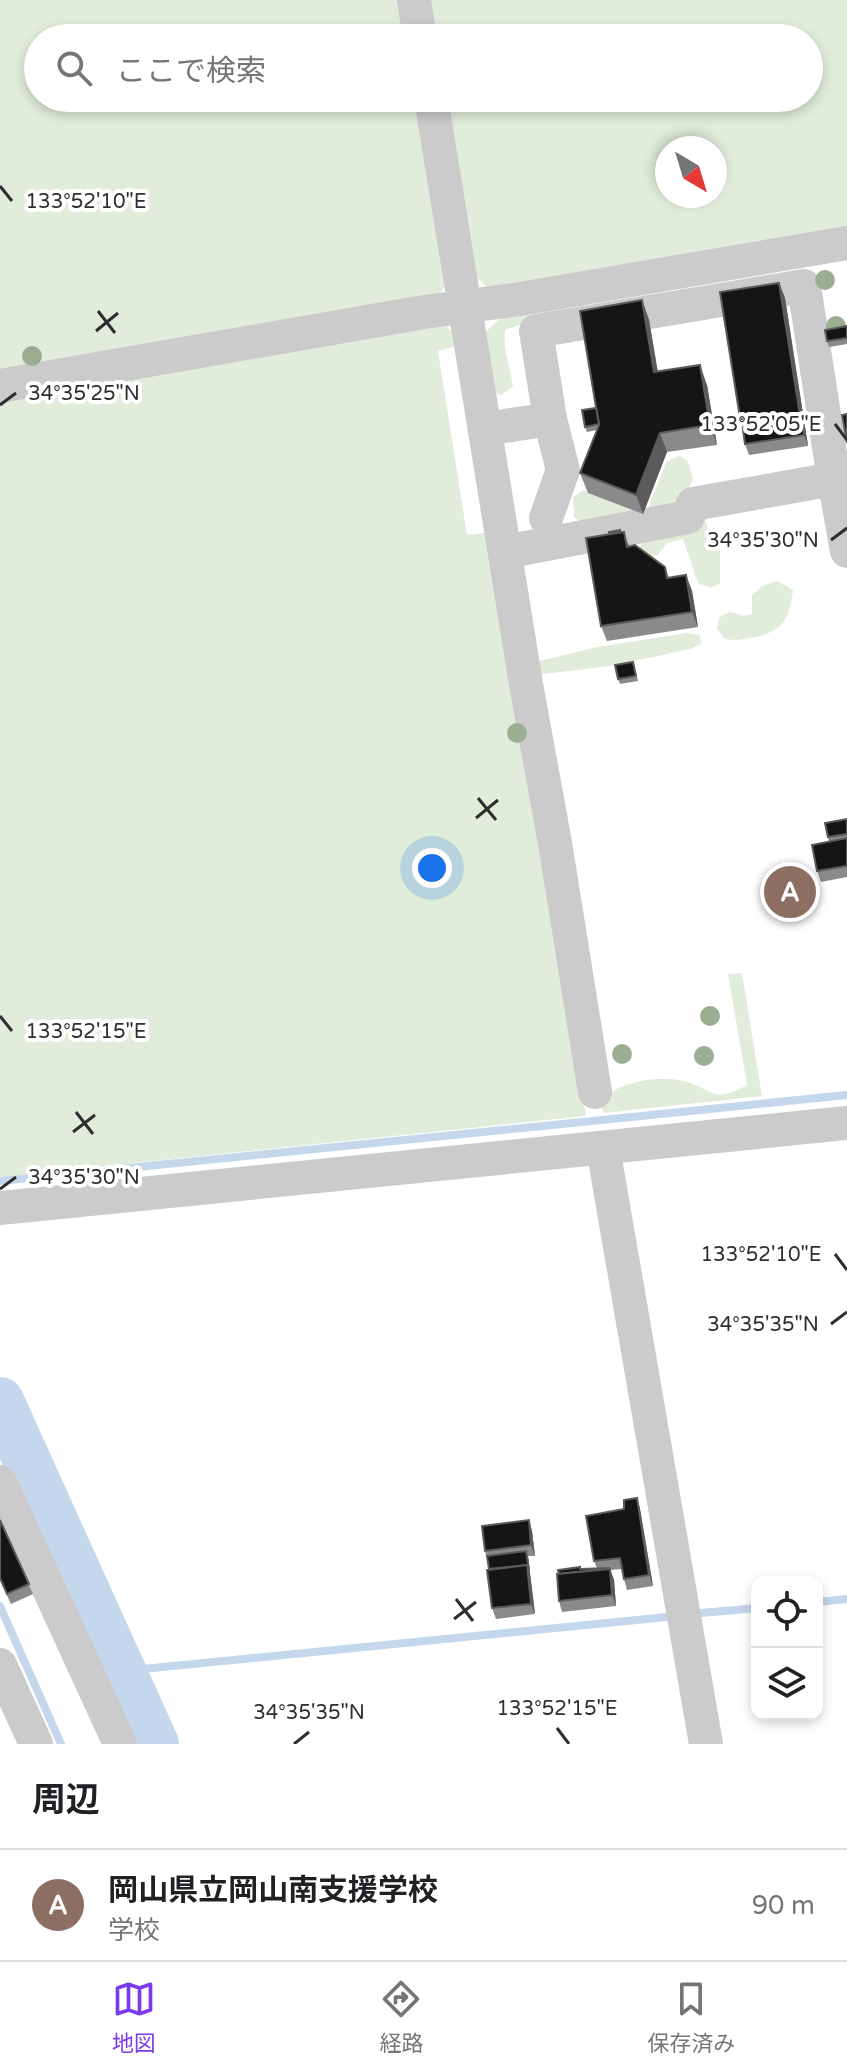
<!DOCTYPE html>
<html lang="ja">
<head>
<meta charset="utf-8">
<style>
	:root { --surface:#fff; --page:#f2f2f2; --text:#202124; --muted:#757577; --line:#e0e0e0; --accent:#7c3aed }
	body { margin:0; font-family:"Varela Round","Noto Sans JP",sans-serif; background:var(--page); color:var(--text) }
	.controls { position:absolute; right:24px; bottom:24px; display:grid; overflow:hidden; border-radius:16px; box-shadow:0 4px 12px #0003 }
	.controls button { width:72px; height:72px; display:grid; place-items:center; padding:0; border:0; border-bottom:2px solid var(--line); background:var(--surface); color:var(--text); font:40px sans-serif }
	.compass { position:absolute; left:655px; top:136px; width:72px; height:72px; border-radius:50%; background:var(--surface); box-shadow:0 4px 12px #0003; rotate:142deg }
	.you { position:absolute; left:432px; top:868px; width:28px; height:28px; margin:-20px; border:6px solid #fff; border-radius:50%; background:#1a73e8; box-shadow:0 0 0 12px #1a73e833 }
	.badge { display:grid; place-items:center; width:52px; height:52px; border-radius:50%; background:var(--accent); color:#fff; font-size:26px; font-weight:700 }
	.pin { position:absolute; translate:-50% -50%; border:4px solid #fff; box-shadow:0 2px 8px #0006 }
	.list { margin:0; padding:0; list-style:none }
	h2 { display:flex; justify-content:space-between; align-items:center; height:104px; margin:0; padding:0 32px; font-size:34px }
	h2 small { font-size:26px; font-weight:400; color:var(--muted) }
	.list li { display:grid; grid-template-columns:52px 1fr auto; gap:24px; align-items:center; box-sizing:border-box; height:112px; padding:0 32px; border-top:2px solid var(--line) }
	.list b { display:block; font-size:30px; white-space:nowrap }
	.list p { margin:0; font-size:26px; white-space:nowrap; color:var(--muted) }
	.list em { font-size:26px; font-style:normal; color:var(--muted) }
	.icon { flex:none; width:44px; height:44px; fill:none; stroke:currentColor; stroke-width:2; stroke-linecap:round; stroke-linejoin:round }
	.map { position:relative; flex:none; width:847px; height:1744px; overflow:hidden }
	.search { position:absolute; background:var(--surface); box-shadow:0 4px 12px #0003; left:24px; right:24px; top:24px; height:88px; display:flex; align-items:center; gap:20px; box-sizing:border-box; padding:0 28px; border-radius:44px; color:var(--muted); font-size:30px }
	.sheet { height:216px; background:var(--surface) }
	nav { display:flex; justify-content:space-around; align-items:center; box-sizing:border-box; height:112px; border-top:2px solid var(--line); background:var(--surface); font-size:22px; color:var(--muted) }
	nav a { display:grid; justify-items:center; gap:4px }
	nav .on { color:var(--accent) }
	.map>svg:first-child { display:block }
	.green { fill:#e1ecda; fill-rule:evenodd }
	.lines { fill:none; stroke-linecap:round; stroke-linejoin:round }
	.stream { stroke:#c5d7ed; stroke-width:8 }
	.river { stroke:#c5d7ed; stroke-width:48 }
	.minor { stroke:#cbcbcb; stroke-width:34 }
	.tree { fill:#9bae92 }
	.wall { fill:#8a8a8a }
	.shaded-wall { fill:#5b5b5b }
	.building { fill:#151515; stroke:#5b5b5b; stroke-width:2 }
	.ticks { fill:none; stroke:#2e2e2e; stroke-width:3 }
	.ticks-label { font-size:20px; text-anchor:middle; fill:#2e2e2e; stroke:#fff; stroke-width:8; stroke-linejoin:round; paint-order:stroke }
</style>
</head>
<body>
<div class="map">
<svg width="847" height="1744" viewBox="0 0 847 1744">
	<rect width="100%" height="100%" fill="#fff"/>
	<!-- green -->
	<g class="green">
		<path d="M0,0h401l7,38h-370v60h381l27,184 -6,12 -440,79z"/>
		<path d="M423,0h424v230l-358,59 -18,-17 -32,-174h370v-60h-380zM667,148h48v48h-48z"/>
		<path d="M526,311l5,10 -26,9c-2,20 5,36 8,56l-11,9 -10,-2 -6,-61c12,-14 22,-19 40,-21z"/>
		<path d="M445,325l11,10 4,10 -22,6 29,184 22,-3 40,225 57,359 -586,61v-783z"/>
		<path d="M680,456l8,6 5,17 -13,27 24,13 16,33v32l-10,4 -12,-5 -15,-44 -16,4 -9,12 -13,3 -6,-8 5,-16 -57,-8 -13,-9 -1,-20 11,-7 61,25 22,-54z"/>
		<path d="M778,581l15,9c-4,31 -11,42 -42,48 -9,1 -17,3 -26,1l-8,-10 2,-12 11,-5 15,4 7,-2v-19l10,-9z"/>
		<path d="M686,633l14,2 1,9 -11,5 -80,17 -75,9 -2,-7 7,-7 57,-14z"/>
		<path d="M742,973l20,123 -158,17 -4,-11c7,-5 13,-12 21,-15 17,-7 43,-11 62,-6 33,8 27,24 64,4l-19,-111z"/>
	</g>
	<g class="lines">
		<!-- stream -->
		<g class="stream">
			<path d="M0,1181l847,-86"/>
			<path d="M817,1602l30,-3"/>
			<path d="M0,1606l61,138"/>
			<path d="M690,1614l67,-6"/>
			<path d="M122,1671l555,-55"/>
		</g>
		<!-- river -->
		<path class="river" d="M0,1401l155,343"/>
		<!-- minor -->
		<g class="minor">
			<path d="M414,0l6,38"/>
			<path d="M431,98l95,586 29,159 40,249"/>
			<path d="M0,386l424,-74 96,-13 327,-56"/>
			<path d="M485,429l65,-10"/>
			<path d="M546,518l17,-48 -13,-51 -14,-88 268,-45 30,193"/>
			<path d="M505,552l183,-35 5,-13 141,-25 13,72"/>
			<path d="M603,1148l103,596"/>
			<path d="M0,1208l847,-85"/>
			<path d="M0,1482l120,262"/>
			<path d="M0,1665l36,79"/>
		</g>
	</g>
	<!-- trees -->
	<g class="tree">
		<circle cx="825" cy="280" r="10"/>
		<circle cx="836" cy="326" r="10"/>
		<circle cx="32" cy="356" r="10"/>
		<circle cx="517" cy="733" r="10"/>
		<circle cx="710" cy="1016" r="10"/>
		<circle cx="622" cy="1054" r="10"/>
		<circle cx="704" cy="1056" r="10"/>
	</g>
	<!-- wall -->
	<g class="wall">
		<path d="M779,283l6,15 23,148 -59,9 -4,-11 -4,-20z"/>
		<path d="M642,300l7,20 9,52 49,13 10,60 -50,7 -24,62 -55,-21 -8,-20 17,-43 -10,2 -2,-5 11,-19z"/>
		<path d="M847,326v18l-18,3 -2,-6z"/>
		<path d="M621,532l9,14 35,21 4,11 17,-3 6,16 6,36 -91,14 -6,-15z"/>
		<path d="M633,662l5,19 -18,3 -2,-5z"/>
		<path d="M847,819v58l-26,5 -4,-11 12,-29 -1,-5z"/>
		<path d="M637,1498l3,11 13,77 -26,4 -3,-11 -2,-10 -12,1 4,10 2,26 -54,6 -3,-11 21,-32 17,-1 -3,-7 30,-52z"/>
		<path d="M0,1520l33,74 -22,10 -11,-24z"/>
		<path d="M529,1520l3,11 3,25h-7l7,58 -39,5 -4,-11 -3,-39 -4,-18z"/>
	</g>
	<!-- shaded-wall -->
	<g class="shaded-wall">
		<path d="M779,283l6,15 23,148 -4,-11 -4,-20z"/>
		<path d="M642,300l7,20 12,72 -7,-20z"/>
		<path d="M700,365l7,20 10,60 -7,-20z"/>
		<path d="M660,433l7,19 -24,62 -7,-19z"/>
		<path d="M686,575l6,16 6,36 -6,-15z"/>
		<path d="M637,1498l3,11 13,77 -4,-11z"/>
		<path d="M529,1520l3,11 3,25 -4,-11z"/>
		<path d="M526,1551l2,6 7,57 -4,-10z"/>
		<path d="M610,1569l4,11 2,26 -4,-11z"/>
	</g>
	<!-- building -->
	<g class="building">
		<path d="M779,283l21,132 -59,9 -21,-132z"/>
		<path d="M642,300l12,72 46,-7 10,60 -50,8 -24,62 -56,-22 19,-48 -19,-114z"/>
		<path d="M847,326v12l-20,3 -2,-11z"/>
		<path d="M596,408l3,16 -14,3 -3,-17z"/>
		<path d="M847,414v29l-5,-28z"/>
		<path d="M802,420l2,15 -59,9 -2,-15z"/>
		<path d="M620,530v2l-11,2v-2z"/>
		<path d="M624,532l3,15 8,-2 30,22 2,11 19,-3 6,37 -91,14 -15,-88z"/>
		<path d="M633,662l3,14 -18,3 -3,-14z"/>
		<path d="M847,819v15l-19,3 -3,-14z"/>
		<path d="M847,838v28l-30,5 -5,-26z"/>
		<path d="M637,1498l12,77 -25,4 -4,-21 -26,3 -8,-45 38,-7v-9z"/>
		<path d="M0,1520l29,64 -22,10 -7,-16z"/>
		<path d="M529,1520l2,25 -46,6 -3,-25z"/>
		<path d="M526,1551l3,19 -2,-5 -38,4 -2,-13z"/>
		<path d="M527,1565l4,39 -39,4 -5,-38z"/>
		<path d="M580,1567v2l29,-1v1l-50,5 -1,-4z"/>
		<path d="M610,1569l2,26 -53,6 -2,-27z"/>
	</g>
	<!-- ticks -->
	<path class="ticks" d="M0,186l12,15M98,311l17,22M96,331l22,-18M0,405l16,-12M835,424l12,16M831,540l16,-12M478,798l18,22M476,818l22,-18M0,1016l12,15M76,1112l17,22M73,1132l22,-17M0,1189l16,-12M835,1254l12,16M831,1324l16,-12M456,1599l17,22M454,1619l22,-17M557,1728l12,16M294,1744l15,-12"/>
	<g class="ticks-label">
		<text x="86" y="208">133°52'10"E</text>
		<text x="84" y="400">34°35'25"N</text>
		<text x="761" y="431">133°52'05"E</text>
		<text x="763" y="547">34°35'30"N</text>
		<text x="86" y="1038">133°52'15"E</text>
		<text x="84" y="1184">34°35'30"N</text>
		<text x="761" y="1261">133°52'10"E</text>
		<text x="763" y="1331">34°35'35"N</text>
		<text x="557" y="1715">133°52'15"E</text>
		<text x="309" y="1719">34°35'35"N</text>
	</g>
</svg>
<div class="controls">
<button><svg class="icon" aria-label="locate" viewBox="0 0 24 24"><circle cx="12" cy="12" r="6"/><path d="M12 2v4M12 18v4M2 12h4M18 12h4"/></svg></button>
<button><svg class="icon" aria-label="layers" viewBox="0 0 24 24"><path d="M12 4l9 5-9 5-9-5zM3 14l9 5 9-5"/></svg></button>
</div>
<svg class="compass" viewBox="-18 -18 36 36"><path d="M0-13l5 13h-10z" fill="#e53935"/><path d="M0 13l5-13h-10z" fill="#757577"/></svg>
<div class="you"></div>
<div class="pin badge" style="left:790px;top:892px;background:#8d6e63">A</div>
<div class="search"><svg class="icon" aria-label="search" viewBox="0 0 24 24"><circle cx="10" cy="10" r="6"/><path d="M15 15l6 6"/></svg>ここで検索</div>
</div>
<section class="sheet">
<h2>周辺<small></small></h2>
<ul class="list">
<li><span class="badge" style="background:#8d6e63">A</span><div><b>岡山県立岡山南支援学校</b><p>学校</p></div><em>90 m</em></li>
</ul>
</section>
<nav>
<a class="on"><svg class="icon" aria-label="map" viewBox="0 0 24 24"><path d="M3 6l6-2 6 2 6-2v14l-6 2-6-2-6 2zM9 4v14M15 6v14"/></svg>地図</a>
<a><svg class="icon" aria-label="directions" viewBox="0 0 24 24"><path d="M12 3l9 9-9 9-9-9zM9 14v-3h6M13 9l2 2-2 2"/></svg>経路</a>
<a><svg class="icon" aria-label="saved" viewBox="0 0 24 24"><path d="M7 4h10v16l-5-4-5 4z"/></svg>保存済み</a>
</nav>
</body>
</html>
